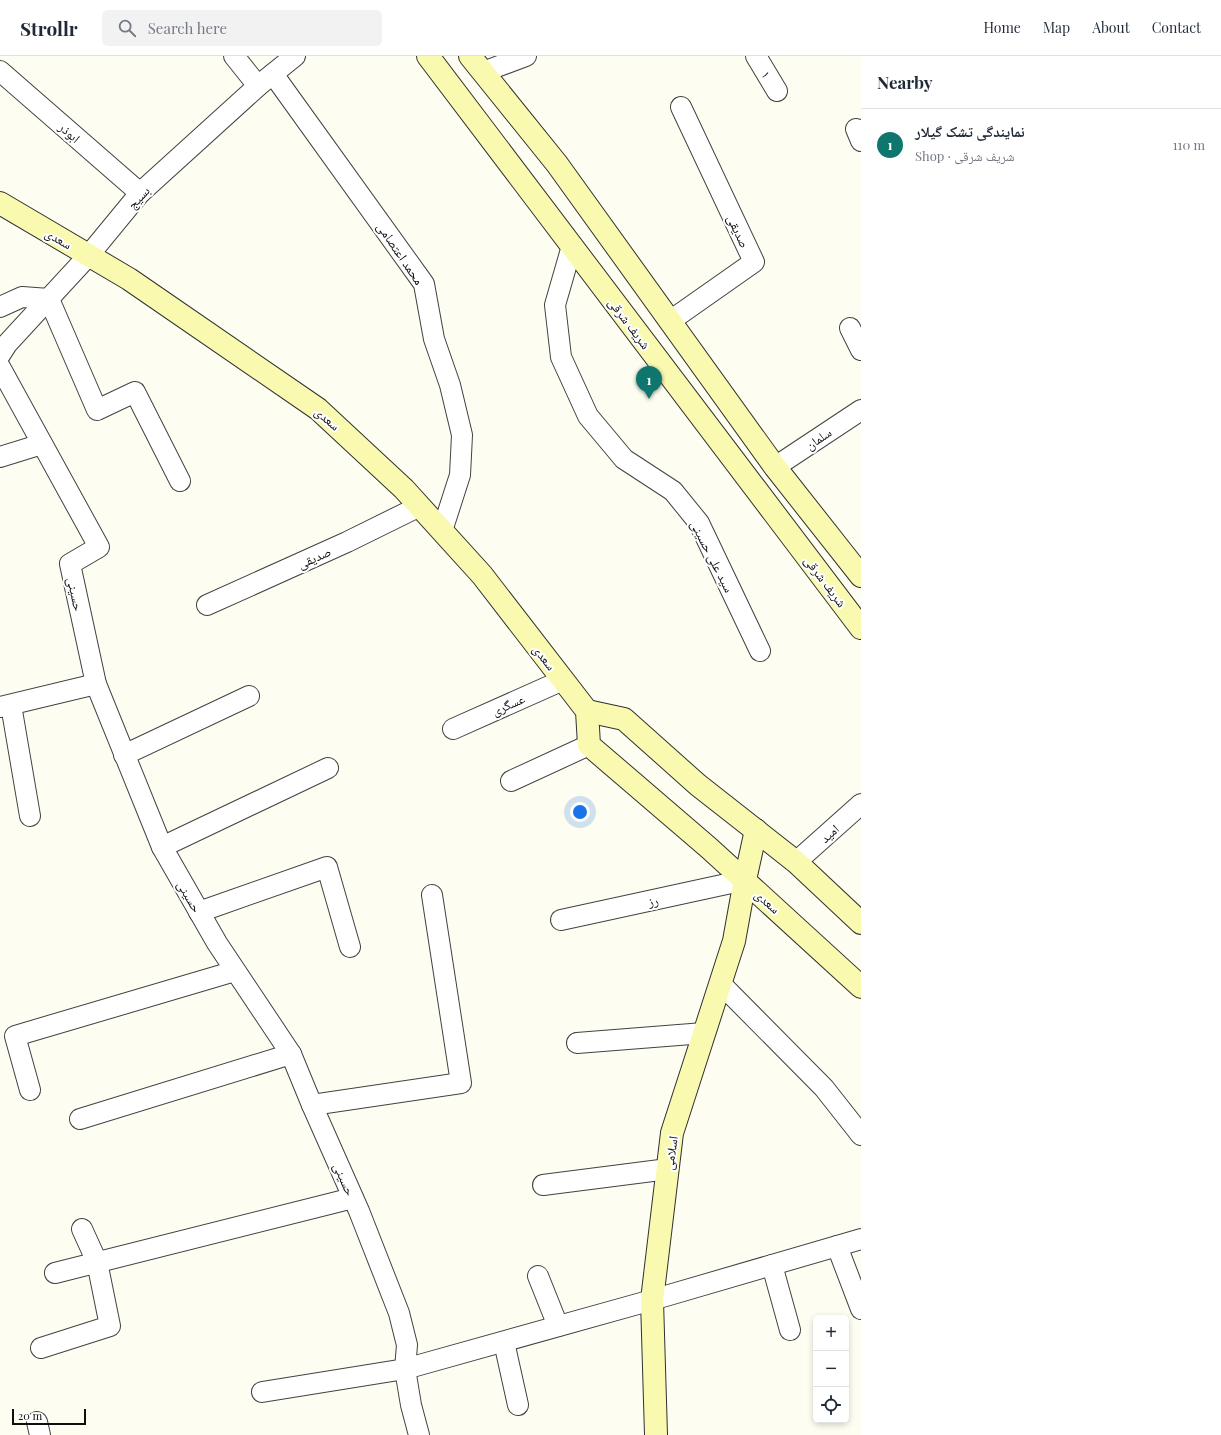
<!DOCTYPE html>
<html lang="en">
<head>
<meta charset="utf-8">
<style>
	:root { --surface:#fff; --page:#f2f2f3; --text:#1f2937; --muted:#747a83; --line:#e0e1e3; --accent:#0f766e }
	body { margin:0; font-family:"Playfair Display","Noto Naskh Arabic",serif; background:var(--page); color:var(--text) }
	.controls { position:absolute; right:12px; bottom:12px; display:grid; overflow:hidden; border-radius:6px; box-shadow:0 2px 6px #0003 }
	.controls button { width:36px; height:36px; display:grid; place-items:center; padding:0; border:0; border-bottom:1px solid var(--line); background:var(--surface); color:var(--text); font:20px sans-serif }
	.scale { position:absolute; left:12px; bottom:10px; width:74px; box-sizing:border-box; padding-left:4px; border:2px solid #0f0f0f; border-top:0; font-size:11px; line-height:14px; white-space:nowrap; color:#0f0f0f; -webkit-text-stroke:3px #fff; paint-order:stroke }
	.you { position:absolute; left:580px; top:756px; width:14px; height:14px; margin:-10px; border:3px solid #fff; border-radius:50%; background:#1a73e8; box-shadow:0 0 0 6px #1a73e833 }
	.badge { display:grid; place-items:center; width:26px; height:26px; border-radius:50%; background:var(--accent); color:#fff; font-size:13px; font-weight:700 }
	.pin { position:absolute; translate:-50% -33px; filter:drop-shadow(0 1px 2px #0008) }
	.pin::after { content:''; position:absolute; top:21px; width:14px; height:12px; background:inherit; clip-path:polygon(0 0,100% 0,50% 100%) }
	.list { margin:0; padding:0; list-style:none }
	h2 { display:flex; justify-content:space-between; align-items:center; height:52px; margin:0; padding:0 16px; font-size:17px }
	h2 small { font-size:13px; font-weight:400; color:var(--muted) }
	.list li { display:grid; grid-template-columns:26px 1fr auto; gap:12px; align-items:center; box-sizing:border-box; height:72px; padding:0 16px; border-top:1px solid var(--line) }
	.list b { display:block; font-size:15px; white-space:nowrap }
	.list p { margin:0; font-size:13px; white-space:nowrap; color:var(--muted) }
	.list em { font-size:13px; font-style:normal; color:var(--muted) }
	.icon { flex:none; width:22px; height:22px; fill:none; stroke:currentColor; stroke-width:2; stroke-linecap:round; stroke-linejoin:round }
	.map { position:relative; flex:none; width:861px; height:1379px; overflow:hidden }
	header { display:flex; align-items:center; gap:24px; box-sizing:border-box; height:56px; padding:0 20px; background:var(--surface); border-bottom:1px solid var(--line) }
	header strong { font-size:19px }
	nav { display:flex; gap:22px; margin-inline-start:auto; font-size:14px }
	.search { width:280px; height:36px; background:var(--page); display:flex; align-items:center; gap:10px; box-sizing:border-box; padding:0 14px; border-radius:6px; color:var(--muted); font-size:15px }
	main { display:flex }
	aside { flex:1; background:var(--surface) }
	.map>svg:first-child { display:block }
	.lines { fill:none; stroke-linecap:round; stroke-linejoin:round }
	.street-casing { stroke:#424242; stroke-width:22 }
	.secondary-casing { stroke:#313131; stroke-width:24 }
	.street { stroke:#fff; stroke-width:20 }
	.secondary { stroke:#faf9b0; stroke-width:22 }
	.labels { text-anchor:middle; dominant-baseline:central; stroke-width:4; stroke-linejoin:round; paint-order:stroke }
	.street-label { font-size:13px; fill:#0f0f0f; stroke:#fff }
</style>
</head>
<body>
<header>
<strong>Strollr</strong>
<div class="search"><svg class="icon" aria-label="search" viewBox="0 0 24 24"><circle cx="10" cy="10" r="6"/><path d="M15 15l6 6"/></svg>Search here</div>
<nav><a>Home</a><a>Map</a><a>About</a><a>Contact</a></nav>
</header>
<main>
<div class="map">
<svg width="861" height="1379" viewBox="0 0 861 1379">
	<rect width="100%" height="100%" fill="#fefdf1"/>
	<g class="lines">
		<!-- street casing -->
		<g class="street-casing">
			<g id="street">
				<path d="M234,0l24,30"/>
				<path d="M756,0l21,35"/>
				<path d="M0,15l140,122"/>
				<path d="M483,16l43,-16"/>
				<path d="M273,18l151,210 10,55 16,46 12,50 -2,40 -18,56"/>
				<path d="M856,73l5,12"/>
				<path d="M572,190l-17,59 6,52 27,59 36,43 49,32 26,32 61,128"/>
				<path d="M0,251l22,-10 27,2 48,111 38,-18 45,89"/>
				<path d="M670,265l84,-59 -73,-155"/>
				<path d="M850,272l11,22"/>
				<path d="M0,299l7,-11 82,-89 51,-62 118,-107 37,-30"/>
				<path d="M0,311l99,180 -29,17 26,120 66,163 55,96 74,111 21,51 47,106 40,102 8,32 -2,24 6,36 8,30"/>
				<path d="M0,401l42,-13"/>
				<path d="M775,411l86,-57"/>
				<path d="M207,549l140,-63 73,-36"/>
				<path d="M11,649l19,111"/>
				<path d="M0,651l96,-23"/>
				<path d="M453,673l110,-49"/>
				<path d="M124,699l125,-59"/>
				<path d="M511,725l78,-36"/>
				<path d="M162,791l166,-79"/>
				<path d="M796,806l65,-58"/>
				<path d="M199,856l128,-45 23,80"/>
				<path d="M561,864l184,-40"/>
				<path d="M720,927l104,105 37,47"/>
				<path d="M577,987l127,-10"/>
				<path d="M30,1034l-15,-54 220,-65"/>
				<path d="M312,1049l149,-22 -29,-188"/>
				<path d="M80,1063l211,-65"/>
				<path d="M543,1129l125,-16"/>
				<path d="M837,1190l24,63"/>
				<path d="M772,1209l18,65"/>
				<path d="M55,1217l298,-75"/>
				<path d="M538,1220l20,50"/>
				<path d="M504,1286l14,63"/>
				<path d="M41,1292l69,-22 -13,-64 -15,-33"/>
				<path d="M262,1336l143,-23 247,-69 209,-61"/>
				<path d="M37,1366l3,13"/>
			</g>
		</g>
		<!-- secondary casing -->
		<g class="secondary-casing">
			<g id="secondary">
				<path d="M428,0l433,572"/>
				<path d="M470,0l87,108 218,303 86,109"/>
				<path d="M0,147l129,76 189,130 86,80 78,86 105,136 2,34 120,103 152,139"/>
				<path d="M587,655l37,8 74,66 98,77 65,61"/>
				<path d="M656,1379l-4,-135 20,-167 62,-192 11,-61 11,-50"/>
			</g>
		</g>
		<!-- street -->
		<use href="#street" class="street"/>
		<!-- secondary -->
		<use href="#secondary" class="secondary"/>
	</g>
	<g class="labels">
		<!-- street labels -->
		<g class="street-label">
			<text transform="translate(767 18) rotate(60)">۱</text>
			<text transform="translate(70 76) rotate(41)">ابوذر</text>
			<text transform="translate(138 141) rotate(-47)">بسیج</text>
			<text transform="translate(739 175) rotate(65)">صدیقی</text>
			<text transform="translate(59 182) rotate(30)">سعدی</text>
			<text transform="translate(401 197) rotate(56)">محمد اعتصامی</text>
			<text transform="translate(630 267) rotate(53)">شریف شرقی</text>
			<text transform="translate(328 362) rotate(41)">سعدی</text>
			<text transform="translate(818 382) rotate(-34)">سلمان</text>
			<text transform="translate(713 500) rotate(63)">سید علی حسینی</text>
			<text transform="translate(314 501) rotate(-24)">صدیقی</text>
			<text transform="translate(826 525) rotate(53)">شریف شرقی</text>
			<text transform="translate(76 538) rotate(78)">حسینی</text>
			<text transform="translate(545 601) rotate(52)">سعدی</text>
			<text transform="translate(508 648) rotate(-24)">عسگری</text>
			<text transform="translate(829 777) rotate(-42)">امید</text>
			<text transform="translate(190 840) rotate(60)">حسینی</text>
			<text transform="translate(653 844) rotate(-12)">رز</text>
			<text transform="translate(768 845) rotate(42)">سعدی</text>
			<text transform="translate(670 1097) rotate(-82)">اسلامی</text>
			<text transform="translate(345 1123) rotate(66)">حسینی</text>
		</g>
	</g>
</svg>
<div class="controls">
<button>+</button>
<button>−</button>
<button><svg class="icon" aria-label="locate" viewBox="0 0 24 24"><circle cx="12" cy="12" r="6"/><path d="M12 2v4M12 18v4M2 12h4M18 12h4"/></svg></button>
</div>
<div class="scale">20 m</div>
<div class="you"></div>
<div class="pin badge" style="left:649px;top:343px">1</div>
</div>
<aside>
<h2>Nearby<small></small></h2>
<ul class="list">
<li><span class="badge">1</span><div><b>نمایندگی تشک گیلار</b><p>Shop · شریف شرقی</p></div><em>110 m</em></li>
</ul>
</aside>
</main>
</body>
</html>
